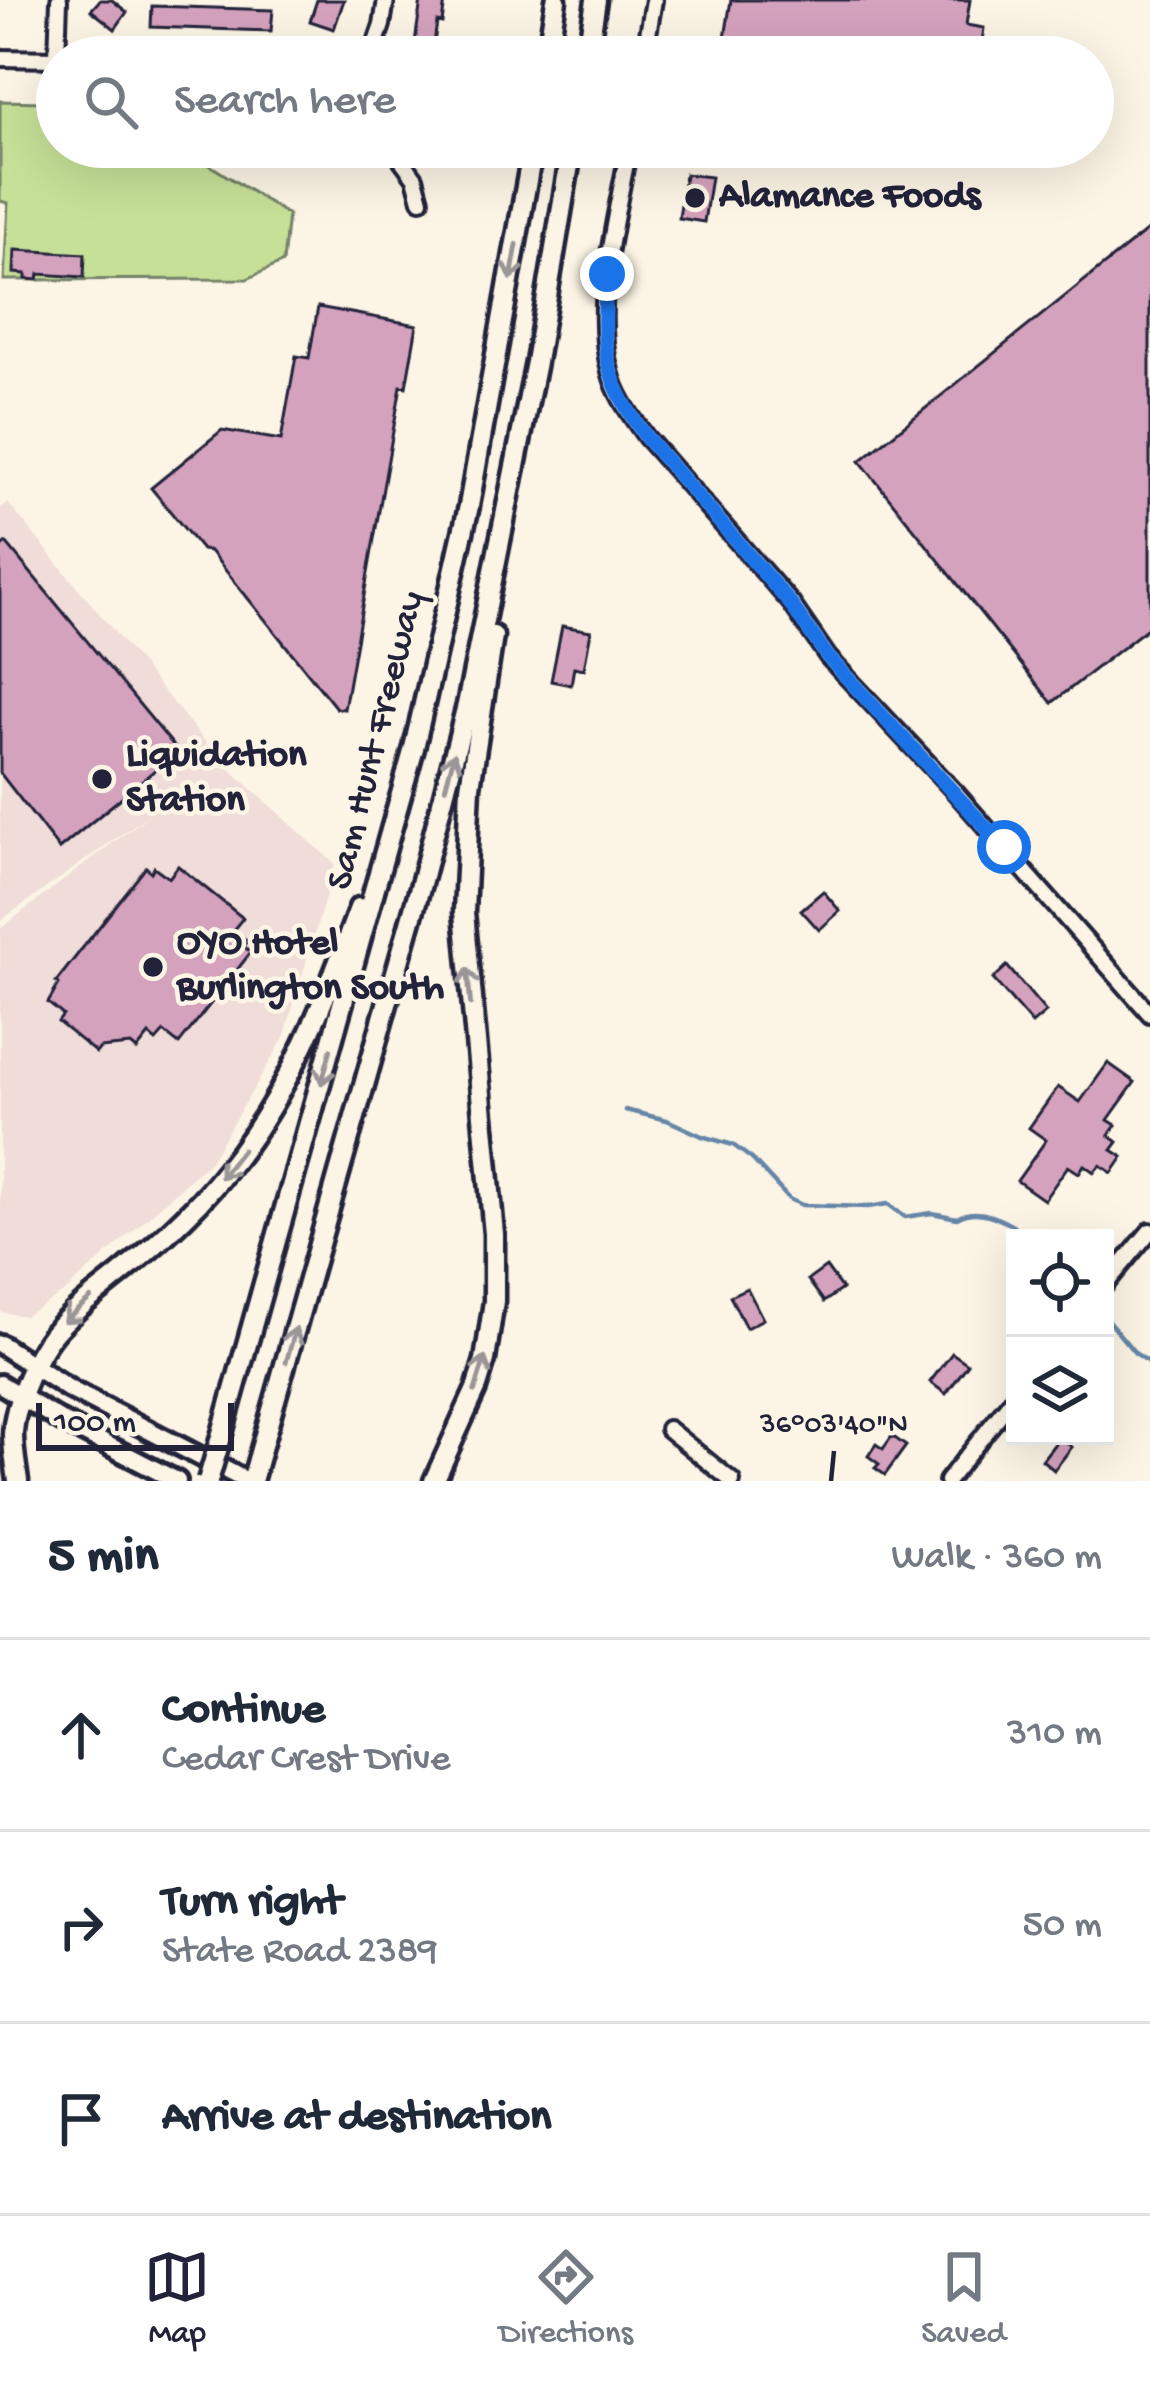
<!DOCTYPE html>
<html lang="en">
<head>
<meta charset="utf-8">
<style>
	:root { --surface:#fff; --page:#f6f6f7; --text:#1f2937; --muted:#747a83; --line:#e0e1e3; --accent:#22223b }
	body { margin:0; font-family:"Gochi Hand",sans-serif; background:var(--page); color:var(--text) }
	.controls { position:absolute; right:36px; bottom:36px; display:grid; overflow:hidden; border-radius:0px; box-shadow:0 12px 48px #0002 }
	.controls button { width:108px; height:108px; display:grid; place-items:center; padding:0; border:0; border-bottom:3px solid var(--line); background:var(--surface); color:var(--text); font:60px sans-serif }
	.scale { position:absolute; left:36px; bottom:30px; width:198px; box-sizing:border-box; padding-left:12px; border:6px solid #22223b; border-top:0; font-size:33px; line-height:42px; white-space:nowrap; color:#22223b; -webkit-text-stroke:9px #fcf5e5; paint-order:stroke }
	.stop { position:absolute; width:36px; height:36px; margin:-27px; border:9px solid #1a73e8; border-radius:50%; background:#fff }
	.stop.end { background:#1a73e8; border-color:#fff; box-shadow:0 3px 12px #0008 }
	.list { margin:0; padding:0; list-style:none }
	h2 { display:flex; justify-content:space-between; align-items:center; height:156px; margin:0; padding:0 48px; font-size:51px }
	h2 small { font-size:39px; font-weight:400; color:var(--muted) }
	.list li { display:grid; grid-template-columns:78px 1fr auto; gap:36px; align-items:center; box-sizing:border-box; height:192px; padding:0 48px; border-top:3px solid var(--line) }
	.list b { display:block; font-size:45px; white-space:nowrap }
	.list p { margin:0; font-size:39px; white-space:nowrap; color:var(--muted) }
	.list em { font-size:39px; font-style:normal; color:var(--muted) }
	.icon { flex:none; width:66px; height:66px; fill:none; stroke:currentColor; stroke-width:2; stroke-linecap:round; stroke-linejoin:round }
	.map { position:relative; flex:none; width:1150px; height:1481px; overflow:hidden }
	.search { position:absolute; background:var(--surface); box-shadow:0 12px 48px #0002; left:36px; right:36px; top:36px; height:132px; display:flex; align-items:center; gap:30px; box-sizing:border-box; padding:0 42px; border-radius:66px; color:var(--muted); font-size:45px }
	.sheet { height:732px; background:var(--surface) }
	nav { display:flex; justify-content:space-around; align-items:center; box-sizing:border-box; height:168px; border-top:3px solid var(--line); background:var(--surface); font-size:33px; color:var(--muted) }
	nav a { display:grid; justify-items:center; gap:6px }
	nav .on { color:var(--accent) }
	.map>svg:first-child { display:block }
	.built { fill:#f0dcd9 }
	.green { fill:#c6e097; stroke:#748169; stroke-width:3 }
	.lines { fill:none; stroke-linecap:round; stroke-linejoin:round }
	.stream { stroke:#6586a8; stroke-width:4.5 }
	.building { fill:#d5a2be; stroke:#22223b; stroke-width:3 }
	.minor-casing { stroke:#22223b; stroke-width:22 }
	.major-casing { stroke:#22223b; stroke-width:26 }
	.highway-casing { stroke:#22223b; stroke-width:27 }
	.minor { stroke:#fcf5e5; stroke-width:14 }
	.major { stroke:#fcf5e5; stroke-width:16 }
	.highway { stroke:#fcf5e5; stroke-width:18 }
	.highway-bridge-casing { stroke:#22223b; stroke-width:27; stroke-linecap:butt }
	.highway-bridge { stroke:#fcf5e5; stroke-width:18 }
	.oneway { stroke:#9a9698 }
	.route { stroke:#1a73e8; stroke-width:15 }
	.ticks { fill:none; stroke:#22223b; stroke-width:4.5 }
	.poi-dot { fill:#22223b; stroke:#fcf5e5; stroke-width:4.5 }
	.labels { text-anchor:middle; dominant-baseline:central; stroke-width:9; stroke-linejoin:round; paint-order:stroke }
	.poi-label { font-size:39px; font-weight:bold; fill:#22223b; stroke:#fcf5e5; text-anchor:start }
	.street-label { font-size:39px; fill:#22223b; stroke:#fcf5e5 }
	.ticks-label { font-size:30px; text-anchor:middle; fill:#22223b; stroke:#fcf5e5; stroke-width:9; stroke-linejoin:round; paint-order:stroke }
</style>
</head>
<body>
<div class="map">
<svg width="1150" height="1481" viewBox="0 0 1150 1481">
	<rect width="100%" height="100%" fill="#fcf5e5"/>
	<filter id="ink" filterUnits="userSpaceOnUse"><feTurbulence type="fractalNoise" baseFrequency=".00833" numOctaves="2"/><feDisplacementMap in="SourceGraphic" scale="24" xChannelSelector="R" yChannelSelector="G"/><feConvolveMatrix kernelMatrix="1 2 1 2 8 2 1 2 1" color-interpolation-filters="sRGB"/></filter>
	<g filter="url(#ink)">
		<!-- built -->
		<path class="built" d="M8,503l213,258 114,103 -51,174 -74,123 -145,131 -40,24 -25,-4v-383l157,-120 -157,112v-413z"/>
		<!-- green -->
		<path class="green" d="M48,62h9v85h84l45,3 102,65 -5,47 -36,17 -243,1 4,-77 -8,-2v-100l47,1z"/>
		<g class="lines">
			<!-- stream -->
			<g class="stream">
				<path d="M625,1110l42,10 35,16 31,9 19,14 37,40 13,6 66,2 20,-3 17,13 27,-4 25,5c25,-15 54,7 76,20"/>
				<path d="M1105,1317l30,36 15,10"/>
			</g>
		</g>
		<!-- building -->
		<g class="building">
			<path d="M100,0h12l15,12 -12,17 -24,-19z"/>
			<path d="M317,0h27l-10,29 -24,-8z"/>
			<path d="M421,0h24l-3,23 -5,-1 -5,35h-19z"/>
			<path d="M731,0h239l-4,25 18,3 -4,29h-258z"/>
			<path d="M152,6l121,4 -2,21 -120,-4z"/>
			<path d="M685,174l26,3 -7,45 -25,-4z"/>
			<path d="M1150,228v398l-98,77 -192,-242z"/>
			<path d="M15,250l70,4 -1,23 -45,-3 -1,6 -12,-1v-5l-12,-1z"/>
			<path d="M318,307l99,18 -11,62 -5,-1 -57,323 -8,-1 -126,-157 -8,-1 -51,-62 71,-58 59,10 15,-84 13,2z"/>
			<path d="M6,543l172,208 -119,98 -59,-76v-225z"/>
			<path d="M562,626l29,5 -7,38 -10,-2 -3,18 -20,-4z"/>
			<path d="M178,866l65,52 -10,12 14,11 -4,5 8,6 -72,92 -15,-12 -8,9 -7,-6 -12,15 -6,-5 -31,3 -4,5 -38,-31 5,-7 -15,-12 11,-19 -3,-2 90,-115 5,5 3,-5 15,11z"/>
			<path d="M823,891l17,20 -21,19 -18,-20z"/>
			<path d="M1007,966l39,46 -14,12 -39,-45z"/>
			<path d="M1108,1063l27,19 -27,38 8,5 -7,10 9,7 -6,8 11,7 -11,16 -12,-8 -6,7 -10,-7 -5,8 -11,-7 -24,34 -27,-19 29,-41 -17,-12 29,-41 22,15z"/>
			<path d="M826,1267l16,22 -18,13 -16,-22z"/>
			<path d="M747,1288l16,31 -17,9 -16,-32z"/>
			<path d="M952,1353l16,11 -22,30 -16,-12z"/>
			<path d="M892,1436l14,10 -21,29 -10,-7 4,-4 -11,-8 8,-12 7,5z"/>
			<path d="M1060,1437l12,10 -18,23 -12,-10z"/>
		</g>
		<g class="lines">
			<!-- minor casing -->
			<g class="minor-casing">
				<g id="minor">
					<path d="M57,57l2,-57"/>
					<path d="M371,57l11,-32 4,-25"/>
					<path d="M644,57l10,-57"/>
					<path d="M0,58l57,1"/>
					<path d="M392,147l23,31 6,22"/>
					<path d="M629,147c-12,69 -37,156 -19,224 6,25 22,46 36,66l145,166 37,54 128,136 194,221"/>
					<path d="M1105,1285l45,-54"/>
					<path d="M668,1429l64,52"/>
					<path d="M947,1481l68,-85"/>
				</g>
			</g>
			<!-- major casing -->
			<g class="major-casing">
				<g id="major">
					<path d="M0,1344l69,45 178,92"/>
					<path d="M0,1384l61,37 116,60"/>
				</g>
			</g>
			<!-- highway casing -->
			<g class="highway-casing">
				<g id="highway">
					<path d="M547,57l9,-57"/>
					<path d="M587,57l9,-57"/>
					<path d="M221,1437l193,-689 55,-242 64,-359"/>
					<path d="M18,1481c-2,-15 -5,-30 -5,-46 1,-32 24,-85 46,-108 21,-23 47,-40 70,-60 35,-29 70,-61 98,-97 63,-78 98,-170 132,-262"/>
					<path d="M252,1481l169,-597 46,-179 69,-343 36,-215"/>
					<path d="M434,1481l42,-92 9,-29 9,-59v-67l-30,-322 6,-125 23,-151"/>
				</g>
			</g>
			<!-- minor -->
			<use href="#minor" class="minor"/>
			<!-- major -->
			<use href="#major" class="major"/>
			<!-- highway -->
			<use href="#highway" class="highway"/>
			<!-- highway-bridge casing -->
			<g class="highway-bridge-casing">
				<path id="highway-bridge" d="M208,1481l13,-44"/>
			</g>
			<!-- highway-bridge -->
			<use href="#highway-bridge" class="highway-bridge"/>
		</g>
		<!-- one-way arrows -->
		<defs><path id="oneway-shaft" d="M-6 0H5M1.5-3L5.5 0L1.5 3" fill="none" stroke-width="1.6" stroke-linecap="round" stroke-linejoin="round" transform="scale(3)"/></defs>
		<g class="oneway">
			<use href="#oneway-shaft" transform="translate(514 262) rotate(100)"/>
			<use href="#oneway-shaft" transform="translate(450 770) rotate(-75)"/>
			<use href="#oneway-shaft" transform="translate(469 986) rotate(-95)"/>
			<use href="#oneway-shaft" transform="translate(326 1067) rotate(105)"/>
			<use href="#oneway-shaft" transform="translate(231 1164) rotate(128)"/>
			<use href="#oneway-shaft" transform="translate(77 1310) rotate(139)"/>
			<use href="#oneway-shaft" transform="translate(291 1345) rotate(-74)"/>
			<use href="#oneway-shaft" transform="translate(480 1374) rotate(-73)"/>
		</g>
	</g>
	<g class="lines" filter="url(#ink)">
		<!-- route -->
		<path class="route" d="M607,274c-5,75 -6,100 39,163l144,166 38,54 176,190"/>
	</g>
	<!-- ticks -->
	<path class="ticks" d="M831,1481l3,-30"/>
	<!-- markers -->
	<g class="poi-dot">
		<circle cx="695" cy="198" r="12"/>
		<circle cx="102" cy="779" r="12"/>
		<circle cx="153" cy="967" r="12"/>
	</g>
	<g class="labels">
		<!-- poi labels -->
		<g class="poi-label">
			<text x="719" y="198">Alamance Foods</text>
			<text x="126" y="757">Liquidation<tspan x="126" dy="45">Station</tspan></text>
			<text x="177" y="945">OYO Hotel<tspan x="177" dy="45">Burlington South</tspan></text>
		</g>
		<!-- street labels -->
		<g class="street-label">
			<text transform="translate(378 741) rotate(-76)">Sam Hunt Freeway</text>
		</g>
	</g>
	<g class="ticks-label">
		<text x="834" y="1432">36°03'40"N</text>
	</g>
</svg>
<div class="controls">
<button><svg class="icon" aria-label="locate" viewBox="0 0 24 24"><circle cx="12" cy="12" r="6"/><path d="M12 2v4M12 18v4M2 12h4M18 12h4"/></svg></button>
<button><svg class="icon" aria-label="layers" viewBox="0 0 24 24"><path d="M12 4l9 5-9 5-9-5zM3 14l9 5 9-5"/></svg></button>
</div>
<div class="scale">100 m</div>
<div class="stop" style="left:1004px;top:847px"></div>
<div class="stop end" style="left:607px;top:274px"></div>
<div class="search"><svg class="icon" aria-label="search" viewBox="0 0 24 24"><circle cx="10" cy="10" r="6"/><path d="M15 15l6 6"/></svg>Search here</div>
</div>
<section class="sheet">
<h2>5 min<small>Walk · 360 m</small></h2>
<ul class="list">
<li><svg class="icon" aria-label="ahead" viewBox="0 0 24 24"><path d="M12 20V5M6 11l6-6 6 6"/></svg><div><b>Continue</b><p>Cedar Crest Drive</p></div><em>310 m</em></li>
<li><svg class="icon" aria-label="right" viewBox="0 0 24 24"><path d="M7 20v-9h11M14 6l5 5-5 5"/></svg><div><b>Turn right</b><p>State Road 2389</p></div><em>50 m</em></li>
<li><svg class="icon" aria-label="arrive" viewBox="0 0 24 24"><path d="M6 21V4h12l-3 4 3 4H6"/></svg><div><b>Arrive at destination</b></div></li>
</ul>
</section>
<nav>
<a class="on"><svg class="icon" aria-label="map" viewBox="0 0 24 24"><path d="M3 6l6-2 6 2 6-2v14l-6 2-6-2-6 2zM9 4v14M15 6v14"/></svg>Map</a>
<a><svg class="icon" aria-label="directions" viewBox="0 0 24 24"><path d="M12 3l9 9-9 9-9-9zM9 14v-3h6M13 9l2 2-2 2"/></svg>Directions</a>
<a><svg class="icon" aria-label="saved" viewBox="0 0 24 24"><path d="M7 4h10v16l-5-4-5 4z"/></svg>Saved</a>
</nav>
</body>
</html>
